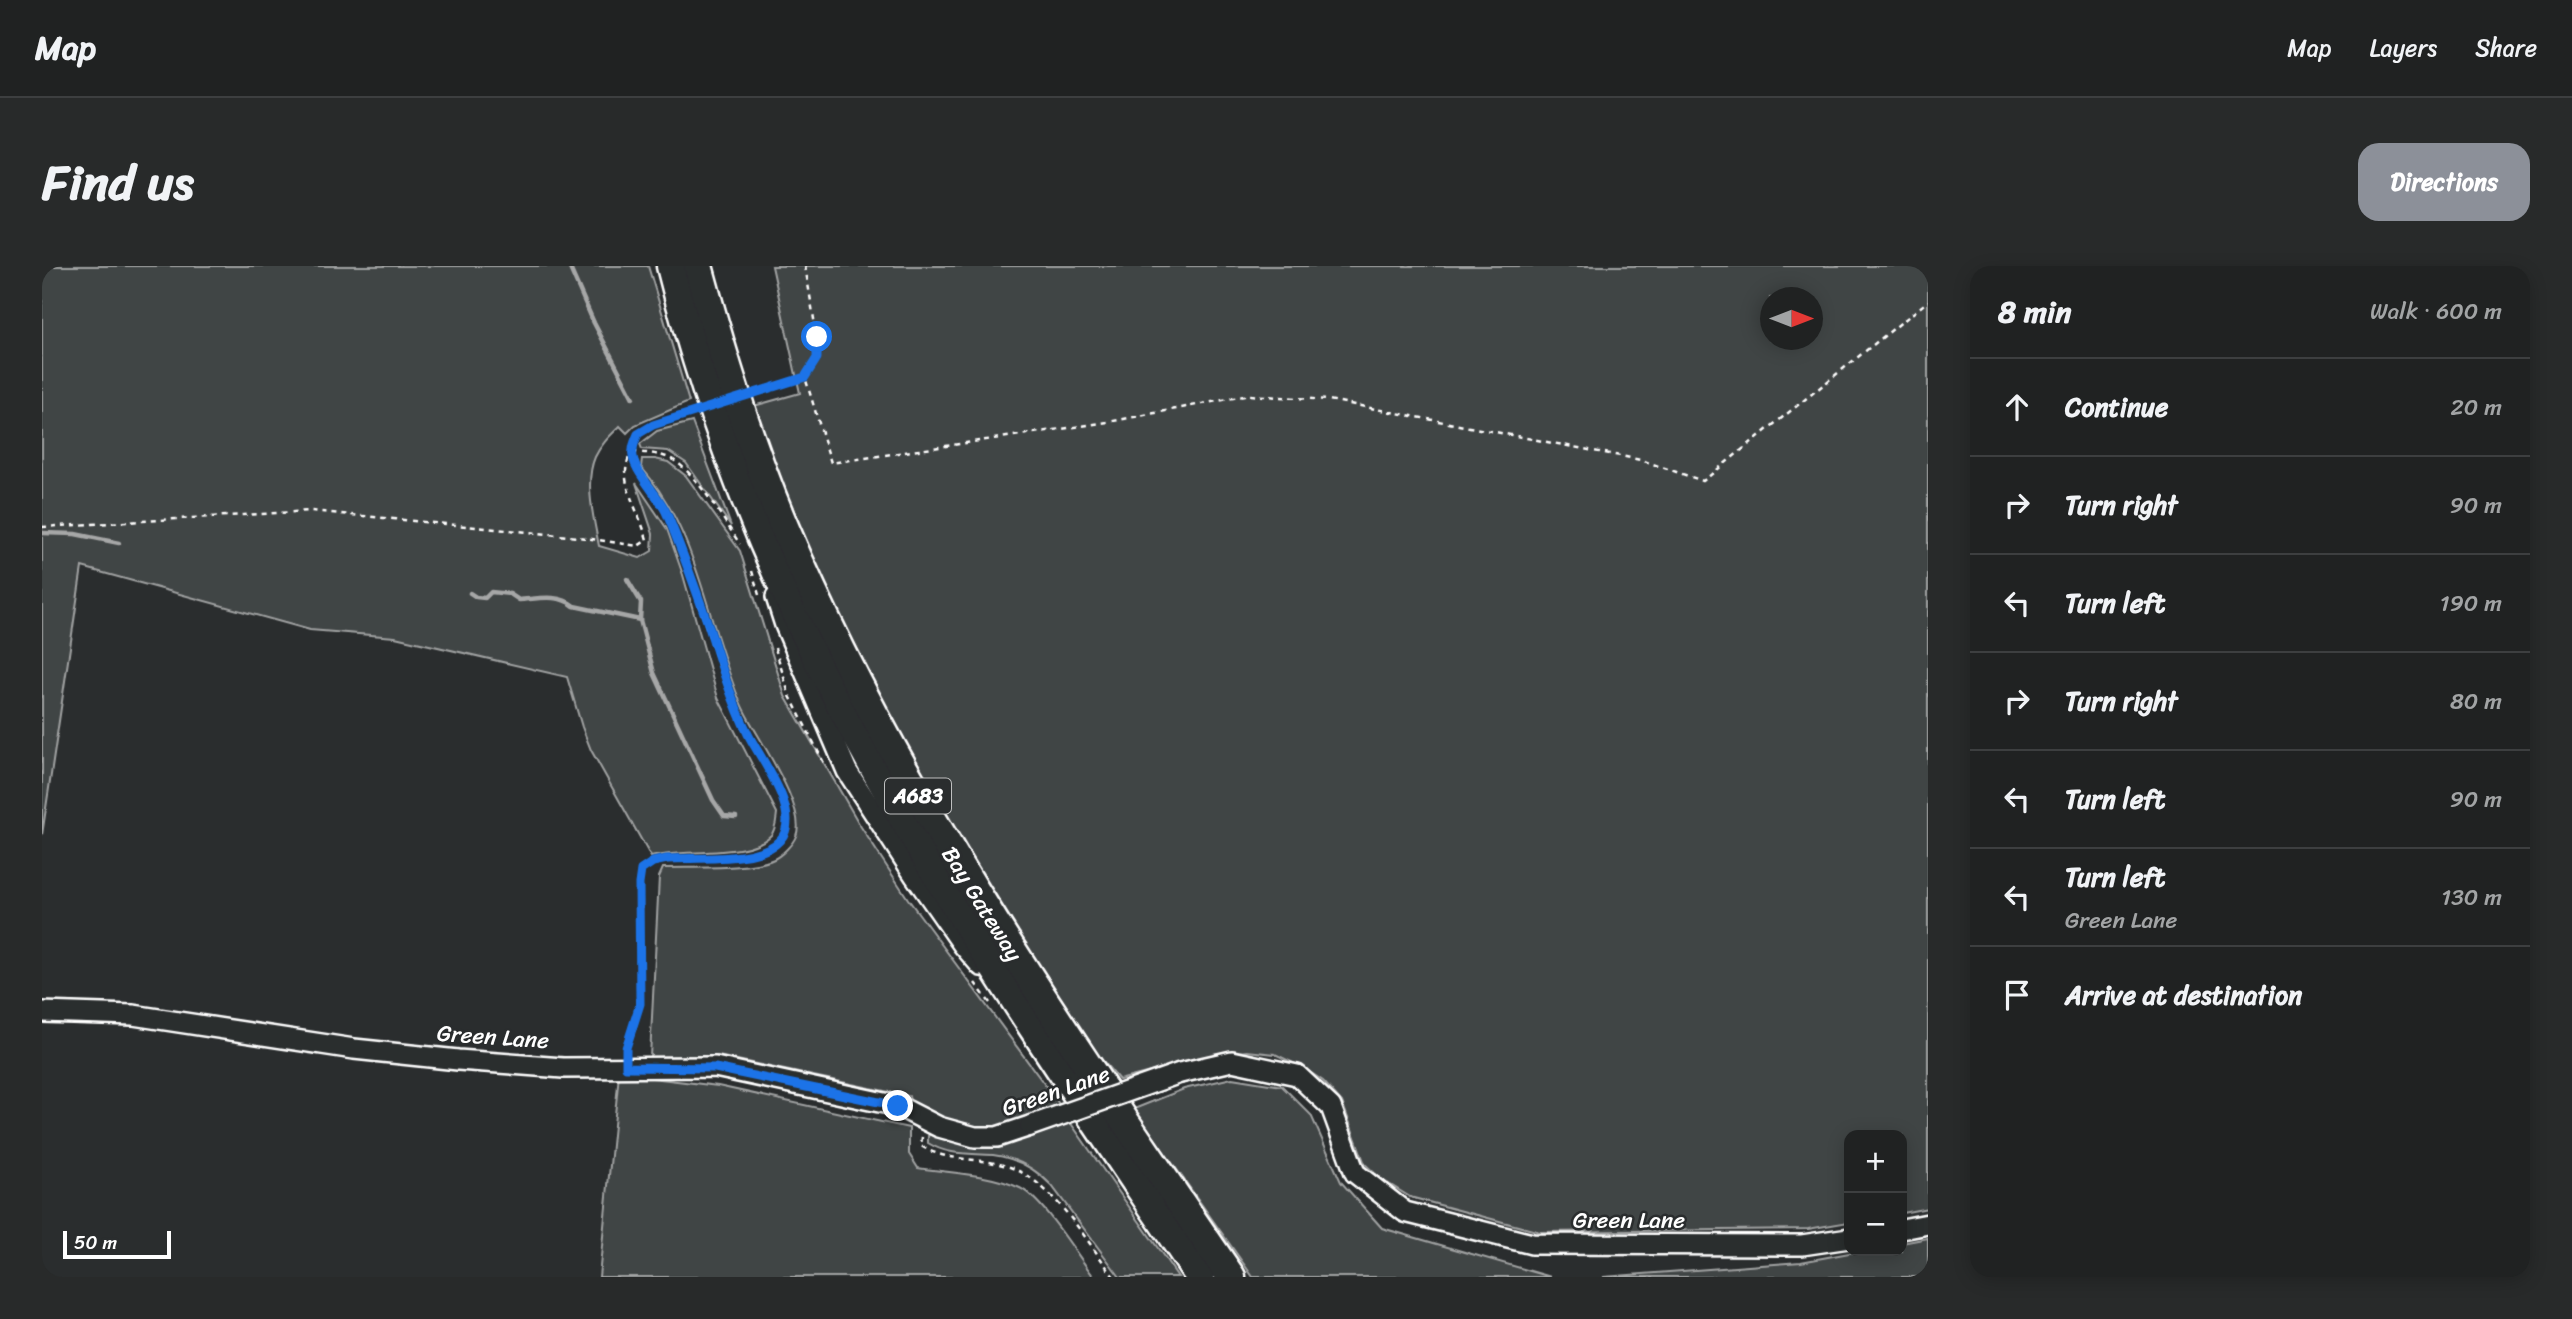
<!DOCTYPE html>
<html lang="en">
<head>
<meta charset="utf-8">
<style>
	:root { --surface:#202222; --page:#282a2a; --text:#f1f3f6; --muted:#a2a4a5; --line:#3d3f40; --accent:#8c9099 }
	body { margin:0; font-family:Sriracha,sans-serif; background:var(--page); color:var(--text) }
	.controls { position:absolute; right:21px; bottom:21px; display:grid; overflow:hidden; border-radius:14px; box-shadow:0 4px 18px #0003 }
	.controls button { width:63px; height:63px; display:grid; place-items:center; padding:0; border:0; border-bottom:2px solid var(--line); background:var(--surface); color:var(--text); font:35px sans-serif }
	.compass { position:absolute; left:1718px; top:21px; width:63px; height:63px; border-radius:50%; background:var(--surface); box-shadow:0 4px 18px #0003; rotate:90deg }
	.scale { position:absolute; left:21px; bottom:18px; width:108px; box-sizing:border-box; padding-left:7px; border:4px solid #fff; border-top:0; font-size:19px; line-height:24px; white-space:nowrap; color:#fff; -webkit-text-stroke:5px #2a2d2e; paint-order:stroke }
	.stop { position:absolute; width:21px; height:21px; margin:-16px; border:5px solid #1a73e8; border-radius:50%; background:#fff }
	.stop.end { background:#1a73e8; border-color:#fff; box-shadow:0 2px 7px #0008 }
	.list { margin:0; padding:0; list-style:none }
	h2 { display:flex; justify-content:space-between; align-items:center; height:91px; margin:0; padding:0 28px; font-size:30px }
	h2 small { font-size:23px; font-weight:400; color:var(--muted) }
	.list li { display:grid; grid-template-columns:46px 1fr auto; gap:21px; align-items:center; box-sizing:border-box; height:98px; padding:0 28px; border-top:2px solid var(--line) }
	.list b { display:block; font-size:26px; white-space:nowrap }
	.list p { margin:0; font-size:23px; white-space:nowrap; color:var(--muted) }
	.list em { font-size:23px; font-style:normal; color:var(--muted) }
	.icon { flex:none; width:38px; height:38px; fill:none; stroke:currentColor; stroke-width:2; stroke-linecap:round; stroke-linejoin:round }
	.map { position:relative; flex:none; width:1886px; height:1011px; overflow:hidden; border-radius:21px }
	header { display:flex; align-items:center; gap:42px; box-sizing:border-box; height:98px; padding:0 35px; background:var(--surface); border-bottom:2px solid var(--line) }
	header strong { font-size:33px }
	nav { display:flex; gap:38px; margin-inline-start:auto; font-size:24px }
	.intro { display:flex; align-items:center; justify-content:space-between; box-sizing:border-box; height:168px; padding:0 42px }
	h1 { margin:0; font-size:49px }
	.button { padding:18px 32px; border-radius:21px; background:var(--accent); color:#fff; font-size:24px; font-weight:700 }
	main { display:flex; gap:42px; padding:0 42px }
	aside { flex:1; background:var(--surface); border-radius:21px; box-shadow:0 4px 18px #0003 }
	.map>svg:first-child { display:block }
	.green { fill:#414445; stroke:#a0a2a2; stroke-width:2; fill-rule:evenodd }
	.lines { fill:none; stroke-linecap:round; stroke-linejoin:round }
	.stream { stroke:#a6a7a7; stroke-width:4.5 }
	.minor-casing { stroke:#fff; stroke-width:24 }
	.highway-casing { stroke:#fff; stroke-width:33 }
	.path { stroke:#fff; stroke-width:2.5; stroke-dasharray:5 5; stroke-linecap:butt }
	.minor { stroke:#2a2d2e; stroke-width:19 }
	.highway { stroke:#2a2d2e; stroke-width:28 }
	.minor-bridge-casing { stroke:#fff; stroke-width:24; stroke-linecap:butt }
	.path-bridge { stroke:#fff; stroke-width:2.5; stroke-dasharray:5 5; stroke-linecap:butt }
	.minor-bridge { stroke:#2a2d2e; stroke-width:19 }
	.route { stroke:#1a73e8; stroke-width:9 }
	.labels { text-anchor:middle; dominant-baseline:central; stroke-width:5; stroke-linejoin:round; paint-order:stroke }
	.shield { fill:#2a2d2e; stroke:#bfc0c0; stroke-width:2 }
	.shield-label { font-size:21px; font-weight:bold; fill:#fff }
	.street-label { font-size:23px; fill:#fff; stroke:#2a2d2e }
</style>
</head>
<body>
<header>
<strong>Map</strong>
<nav><a>Map</a><a>Layers</a><a>Share</a></nav>
</header>
<div class="intro"><h1>Find us</h1><a class="button">Directions</a></div>
<main>
<div class="map">
<svg width="1886" height="1011" viewBox="0 0 1886 1011">
	<rect width="100%" height="100%" fill="#2a2d2e"/>
	<filter id="ink" filterUnits="userSpaceOnUse"><feTurbulence type="fractalNoise" baseFrequency=".0143" numOctaves="2"/><feDisplacementMap in="SourceGraphic" scale="14" xChannelSelector="R" yChannelSelector="G"/><feConvolveMatrix kernelMatrix="1 2 1 2 8 2 1 2 1" color-interpolation-filters="sRGB"/></filter>
	<g filter="url(#ink)">
		<!-- green -->
		<g class="green">
			<path d="M0,0h606l41,136 -54,23 -8,8 -7,-7c-10,10 -19,18 -25,31 -11,25 -1,63 4,89l41,12 12,-7 1,-17 -17,-51 31,46 16,46 35,123 59,115c-1,7 -1,16 -6,22 -23,24 -88,13 -120,22l-60,-107 -9,-23 -15,-50 -172,-40 -85,-7 -228,-63 -40,268z"/>
			<path d="M730,0h1156v942l-26,5v-78h-53v87l-41,7 -268,3 -130,-35 -29,-18 -16,-15 -23,-62 -19,-21 -19,-13 -29,-14 -28,-3 -31,4 -97,25 -48,-57 -44,-64 -159,-281 -87,-182 -31,-89 50,-14zM1728,32h42v42h-42z"/>
			<path d="M650,156l39,104 -45,-63 -18,-12 -26,-2 -2,-5 17,-13z"/>
			<path d="M600,193h13l13,3 18,14 54,75 45,145 76,131 47,72 151,205 -57,24 -24,4 -67,-26 -2,-10 -191,-40 -68,1 9,-180 4,-9c28,-1 88,2 111,-9 8,-4 19,-15 22,-23 12,-29 -41,-101 -54,-130 -35,-80 -42,-172 -101,-239z"/>
			<path d="M577,808l99,12 191,42v26l9,14c34,5 71,6 102,20 23,11 57,67 74,89h-495z"/>
			<path d="M1190,812l50,8 29,29 30,67 41,46 169,49h-298l-119,-168 50,-20z"/>
			<path d="M1028,856l108,155h-58l-68,-91c-16,-17 -36,-28 -59,-31 -24,-2 -44,1 -65,-12v-7l4,-4 36,11z"/>
			<path d="M1886,972v39h-325l198,-15 59,-11h42v-8z"/>
		</g>
		<g class="lines">
			<!-- stream -->
			<g class="stream">
				<path d="M527,0l25,57 39,75"/>
				<path d="M0,267l33,1 44,9"/>
				<path d="M585,313l14,23 -1,18"/>
				<path d="M428,327l6,4 9,1 6,-6 19,2 9,6c17,-1 40,-7 55,6l66,14 14,53 59,127 11,16 12,1"/>
			</g>
			<!-- minor casing -->
			<g class="minor-casing">
				<g id="minor">
					<path d="M734,331l9,28 62,146 68,105 48,69 18,21"/>
					<path d="M0,746l91,3 221,34 104,11 105,8 152,-1 183,39 41,21 36,10h22l33,-11"/>
					<path d="M1138,807l52,-12 65,14 34,32 24,66 50,39 127,32 270,1 47,-7"/>
					<path d="M1860,963l26,-5"/>
				</g>
			</g>
			<!-- highway casing -->
			<g class="highway-casing">
				<g id="highway">
					<path d="M629,0c38,152 97,301 170,440 103,198 235,386 359,571"/>
					<path d="M656,0c24,89 51,178 87,263 114,269 282,508 446,748"/>
				</g>
			</g>
			<!-- path -->
			<g class="path">
				<path d="M763,0l12,71v21l-12,19 26,86 277,-41 141,-27 80,5 312,60 62,21 225,-180"/>
				<path d="M590,186c15,1 29,1 43,9 23,15 49,60 65,83"/>
				<path d="M0,261l269,-16 268,26 59,9 9,-6c-5,-21 -23,-50 -21,-68 0,-12 8,-26 12,-38l15,-9"/>
				<path d="M710,305l7,24"/>
				<path d="M733,382l14,46 37,73"/>
				<path d="M933,717l15,20"/>
				<path d="M584,784l14,-46 -1,-120 2,-14 12,-8 14,-3c27,-2 102,4 116,-22 17,-31 -21,-75 -35,-101 -35,-72 -50,-152 -82,-225 -9,-21 -26,-37 -34,-59"/>
				<path d="M880,871l-1,9c26,16 53,11 82,19 46,11 83,75 111,112"/>
			</g>
			<!-- minor -->
			<use href="#minor" class="minor"/>
			<!-- highway -->
			<use href="#highway" class="highway"/>
			<!-- minor-bridge casing -->
			<g class="minor-bridge-casing">
				<path id="minor-bridge" d="M988,860l150,-53"/>
			</g>
			<!-- path-bridge -->
			<path class="path-bridge" d="M611,159l152,-48"/>
			<!-- minor-bridge -->
			<use href="#minor-bridge" class="minor-bridge"/>
		</g>
	</g>
	<g class="lines" filter="url(#ink)">
		<!-- route -->
		<path class="route" d="M775,71v21l-12,19 -152,48 -15,9c-2,5 -5,11 -5,16 -4,18 27,46 34,64 15,36 28,73 41,110 12,38 23,75 40,110 12,25 56,80 32,106 -20,23 -83,17 -113,19l-14,3 -12,8 -2,14 1,120 -14,44v19l89,1 183,38"/>
	</g>
	<g class="labels">
		<!-- shield labels -->
		<rect class="shield" x="843" y="512.5" width="66" height="35" rx="5"/>
		<g class="shield-label">
			<text x="876" y="530">A683</text>
		</g>
		<!-- street labels -->
		<g class="street-label">
			<text transform="translate(940 638) rotate(58)">Bay Gateway</text>
			<text transform="translate(451 771) rotate(4)">Green Lane</text>
			<text transform="translate(1014 825) rotate(-19)">Green Lane</text>
			<text x="1587" y="954">Green Lane</text>
		</g>
	</g>
</svg>
<div class="controls">
<button>+</button>
<button>−</button>
</div>
<svg class="compass" viewBox="-18 -18 36 36"><path d="M0-13l5 13h-10z" fill="#e53935"/><path d="M0 13l5-13h-10z" fill="#a2a4a5"/></svg>
<div class="scale">50 m</div>
<div class="stop" style="left:775px;top:71px"></div>
<div class="stop end" style="left:856px;top:840px"></div>
</div>
<aside>
<h2>8 min<small>Walk · 600 m</small></h2>
<ul class="list">
<li><svg class="icon" aria-label="ahead" viewBox="0 0 24 24"><path d="M12 20V5M6 11l6-6 6 6"/></svg><div><b>Continue</b></div><em>20 m</em></li>
<li><svg class="icon" aria-label="right" viewBox="0 0 24 24"><path d="M7 20v-9h11M14 6l5 5-5 5"/></svg><div><b>Turn right</b></div><em>90 m</em></li>
<li><svg class="icon" aria-label="left" viewBox="0 0 24 24"><path d="M17 20v-9H6M10 6l-5 5 5 5"/></svg><div><b>Turn left</b></div><em>190 m</em></li>
<li><svg class="icon" aria-label="right" viewBox="0 0 24 24"><path d="M7 20v-9h11M14 6l5 5-5 5"/></svg><div><b>Turn right</b></div><em>80 m</em></li>
<li><svg class="icon" aria-label="left" viewBox="0 0 24 24"><path d="M17 20v-9H6M10 6l-5 5 5 5"/></svg><div><b>Turn left</b></div><em>90 m</em></li>
<li><svg class="icon" aria-label="left" viewBox="0 0 24 24"><path d="M17 20v-9H6M10 6l-5 5 5 5"/></svg><div><b>Turn left</b><p>Green Lane</p></div><em>130 m</em></li>
<li><svg class="icon" aria-label="arrive" viewBox="0 0 24 24"><path d="M6 21V4h12l-3 4 3 4H6"/></svg><div><b>Arrive at destination</b></div></li>
</ul>
</aside>
</main>
</body>
</html>
